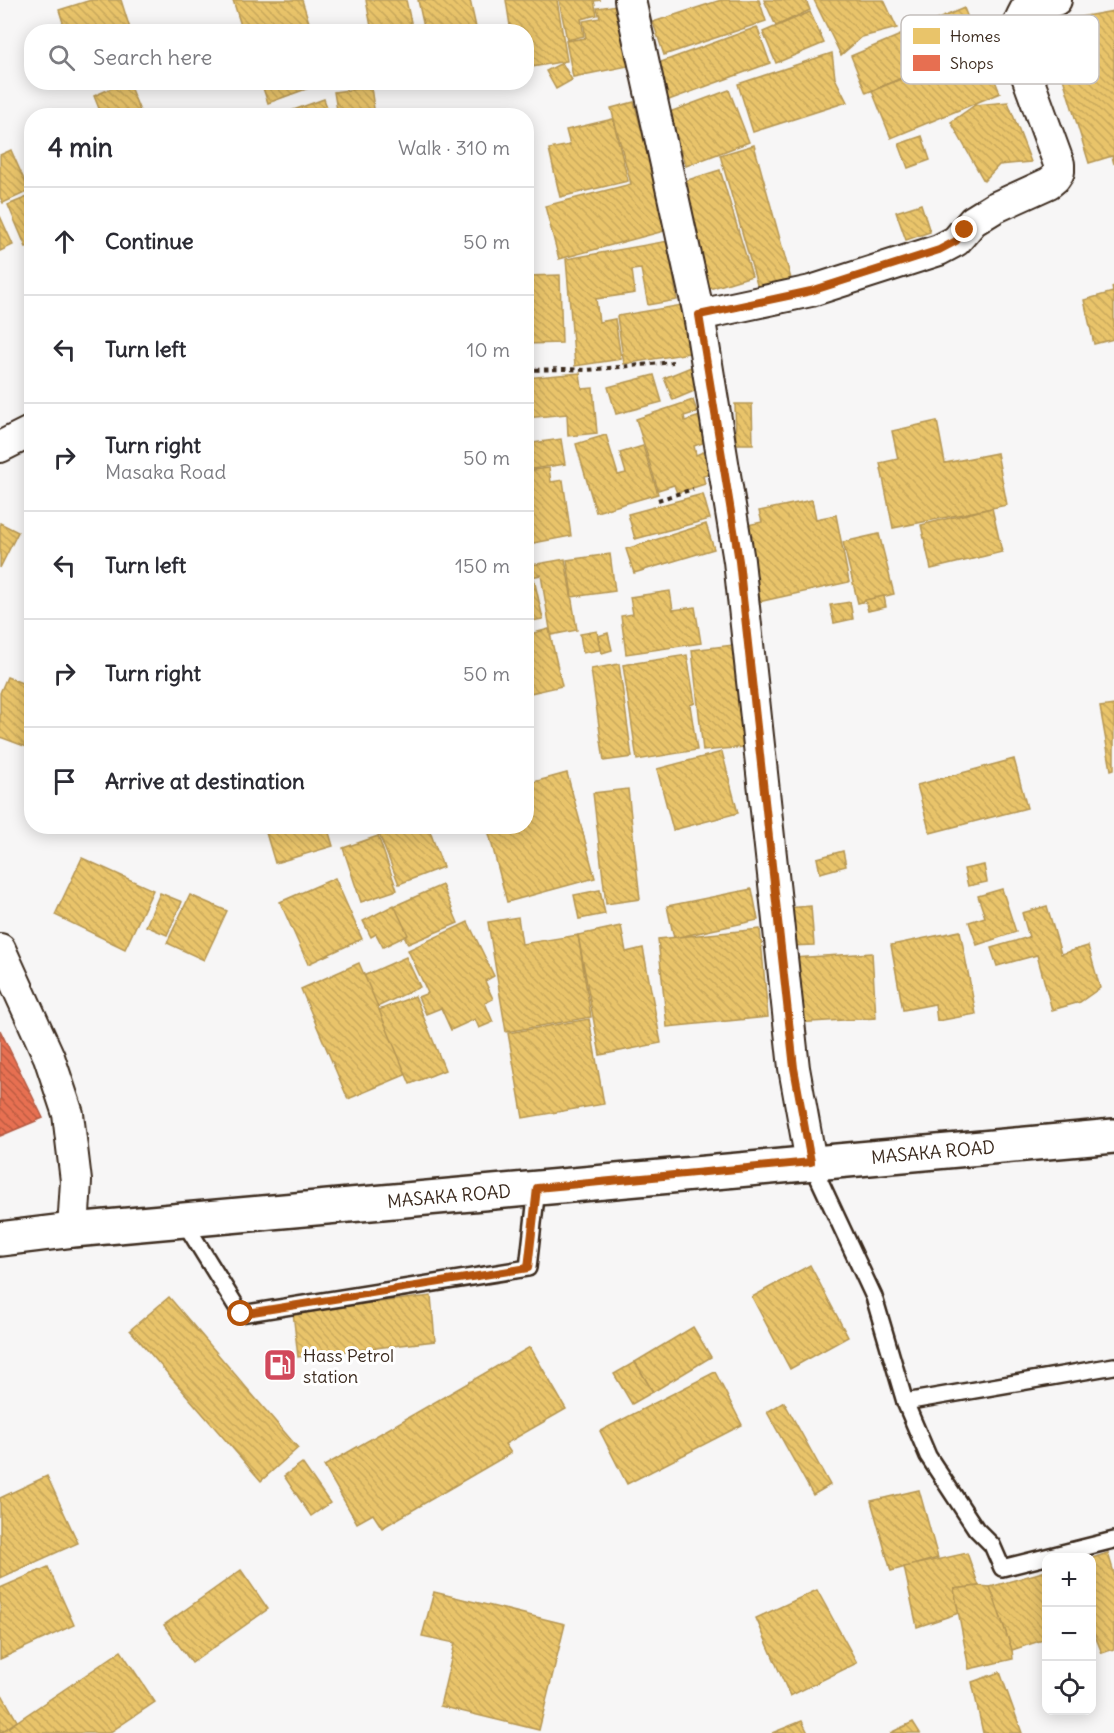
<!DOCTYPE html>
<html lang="en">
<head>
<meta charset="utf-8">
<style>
	:root { --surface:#fff; --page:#f7f7f7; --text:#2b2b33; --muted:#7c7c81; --line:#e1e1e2 }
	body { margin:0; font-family:Delius,sans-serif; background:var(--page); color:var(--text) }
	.controls { position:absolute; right:18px; bottom:18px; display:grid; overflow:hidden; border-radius:12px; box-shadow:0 3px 15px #0003 }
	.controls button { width:54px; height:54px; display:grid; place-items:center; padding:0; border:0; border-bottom:2px solid var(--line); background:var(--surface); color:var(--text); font:30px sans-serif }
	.stop { position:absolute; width:18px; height:18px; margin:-14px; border:4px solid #b45309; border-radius:50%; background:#fff }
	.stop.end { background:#b45309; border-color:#fff; box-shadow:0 2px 6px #0008 }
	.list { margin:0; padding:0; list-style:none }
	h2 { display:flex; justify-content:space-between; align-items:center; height:78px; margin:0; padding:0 24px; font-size:26px }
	h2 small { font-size:20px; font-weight:400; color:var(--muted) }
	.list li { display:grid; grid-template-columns:39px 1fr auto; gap:18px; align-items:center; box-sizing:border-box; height:108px; padding:0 24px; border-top:2px solid var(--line) }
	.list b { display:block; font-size:22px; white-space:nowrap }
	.list p { margin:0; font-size:20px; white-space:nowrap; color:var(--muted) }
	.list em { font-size:20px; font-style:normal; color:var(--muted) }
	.icon { flex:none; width:33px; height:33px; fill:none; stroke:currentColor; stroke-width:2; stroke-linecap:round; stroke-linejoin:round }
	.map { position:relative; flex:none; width:1114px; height:1733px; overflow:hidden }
	.search { position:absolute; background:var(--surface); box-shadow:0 3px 15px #0003; left:24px; top:24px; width:510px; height:66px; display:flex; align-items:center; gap:15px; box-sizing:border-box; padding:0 21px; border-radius:24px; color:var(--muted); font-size:22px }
	.panel { position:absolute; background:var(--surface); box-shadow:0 3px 15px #0003; left:24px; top:108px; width:510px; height:726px; border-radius:24px }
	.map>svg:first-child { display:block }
	.homes { fill:url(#homes-back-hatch); stroke:#b59653; stroke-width:1.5 }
	.shops { fill:url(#shops-back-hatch); stroke:#b35a42; stroke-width:1.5 }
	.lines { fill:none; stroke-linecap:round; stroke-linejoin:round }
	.service-casing { stroke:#3b2a1e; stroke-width:20 }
	.minor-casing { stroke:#3b2a1e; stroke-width:34 }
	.primary-casing { stroke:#3b2a1e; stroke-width:38 }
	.path { stroke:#3b2a1e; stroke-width:4; stroke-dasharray:4.5 4.5; stroke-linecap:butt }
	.service { stroke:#fff; stroke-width:15 }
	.minor { stroke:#fff; stroke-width:30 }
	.primary { stroke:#fff; stroke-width:33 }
	.route { stroke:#b45309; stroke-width:8 }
	.labels { text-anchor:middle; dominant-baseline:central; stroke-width:6; stroke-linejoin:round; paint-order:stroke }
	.street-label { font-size:18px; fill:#3b2a1e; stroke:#fff }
	.poi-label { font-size:18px; fill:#3b2a1e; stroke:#fff; text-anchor:start }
	.key { fill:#fff; stroke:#c4bfbc; stroke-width:1.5 }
	.key-label { font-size:16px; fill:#3b2a1e }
</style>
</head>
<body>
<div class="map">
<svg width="1114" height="1733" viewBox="0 0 1114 1733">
	<defs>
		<pattern id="homes-back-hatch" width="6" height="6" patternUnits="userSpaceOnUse" patternTransform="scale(1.5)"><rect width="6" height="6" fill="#e9c46a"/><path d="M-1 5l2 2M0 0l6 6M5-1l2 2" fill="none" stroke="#c9a95b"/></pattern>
		<pattern id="shops-back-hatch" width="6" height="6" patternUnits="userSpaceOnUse" patternTransform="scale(1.5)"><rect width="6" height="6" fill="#e76f51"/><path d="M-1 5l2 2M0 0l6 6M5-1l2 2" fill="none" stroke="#bc5b43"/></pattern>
	</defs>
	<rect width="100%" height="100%" fill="#f7f6f6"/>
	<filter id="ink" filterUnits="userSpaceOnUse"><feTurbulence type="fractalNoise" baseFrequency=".0167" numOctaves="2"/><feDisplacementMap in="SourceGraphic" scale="12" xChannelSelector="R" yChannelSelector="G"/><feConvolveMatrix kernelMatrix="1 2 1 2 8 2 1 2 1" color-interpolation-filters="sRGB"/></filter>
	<g filter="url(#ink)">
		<!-- homes -->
		<g class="homes">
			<path d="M91,0h30l10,32h-65l-7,-22z"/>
			<path d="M233,0h69l10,32h-69z"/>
			<path d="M366,0h40l7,31 -41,1z"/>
			<path d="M418,0h52l7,32h-52z"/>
			<path d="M506,0h51l10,61 -41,7v-36h-15z"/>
			<path d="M559,0h42l-7,1 3,14 -16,4 3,17 -17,4z"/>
			<path d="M721,0h38l7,21 -102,34 -11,-33z"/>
			<path d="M764,0h42l4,10 -34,16z"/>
			<path d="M814,0h70l13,28 -35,9 -21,18z"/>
			<path d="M617,5l11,61 -55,11 -7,-36 20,-3 -3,-17 17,-3 -3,-10z"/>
			<path d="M964,8l15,37 -113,48 -15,-37z"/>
			<path d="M1114,11v153l-2,-8 -23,7 -43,-140z"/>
			<path d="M810,12l14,31 -48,20 -13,-31z"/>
			<path d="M757,27l13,36 -104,38 -13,-36z"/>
			<path d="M981,46l19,47 -109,45 -19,-47z"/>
			<path d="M832,53l3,25 12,24 -94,30 -15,-48z"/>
			<path d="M562,63l10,17 -16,9 -10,-18z"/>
			<path d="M125,82h3l14,34h-40l-8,-20z"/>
			<path d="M261,82h64l-57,21z"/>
			<path d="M371,87l4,29h-37l-4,-24z"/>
			<path d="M729,90l20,52 -63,24 -19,-53z"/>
			<path d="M324,99l6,17h-41l-1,-4z"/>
			<path d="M634,102l34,128 -109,29 -14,-53 86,-22 -20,-76z"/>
			<path d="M1008,102l23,60 -32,3 -15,16 -33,-59 24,-17z"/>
			<path d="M613,119l15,62 -68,16 -11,-48 21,-4 -4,-15z"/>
			<path d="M922,136l8,24 -22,8 -9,-24z"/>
			<path d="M754,145l37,134 -33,9 -38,-133z"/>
			<path d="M11,150l18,41 -26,12 -3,-6v-42z"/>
			<path d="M720,170l32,106 -43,13 -31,-106z"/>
			<path d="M32,195v50l-6,2 -18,-42z"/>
			<path d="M921,204l9,28 -24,8 -10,-28z"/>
			<path d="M0,216l13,29 -13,6z"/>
			<path d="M668,241l9,59 -29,5 -7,-36 -9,1 3,23 -39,6 3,23 16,-3 6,40 -46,7 -9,-107z"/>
			<path d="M560,275l2,68 -36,1v-68z"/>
			<path d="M1114,286v53l-20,5 -10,-44 29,-8 -1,-5z"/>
			<path d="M682,305l8,48 -66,11 -7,-48z"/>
			<path d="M691,367l8,22 -26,11 -9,-22z"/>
			<path d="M580,373l2,16 11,-1 4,45 -29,3 -1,-22 -41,4v-40z"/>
			<path d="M654,375l8,27 -46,12 -8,-27z"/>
			<path d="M693,400l4,12 -13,4 1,5 15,-5 8,25 -14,5 2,9 7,-3 7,22 -7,2 2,8 -28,9 -3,-8 -16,5 -22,-71z"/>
			<path d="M735,404h17l1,40h-17z"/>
			<path d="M937,421l8,42 52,-10 10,52 -114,23 -13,-65 18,-4 -6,-28z"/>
			<path d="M606,435l12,40 8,-2 -6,-20 23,-7 15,48 -62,18 -20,-68z"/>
			<path d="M561,439l4,25 -39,6v-26z"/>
			<path d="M549,468l2,14 12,-2 8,56 -43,8 -2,-73z"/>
			<path d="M703,494l7,25 -75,20 -7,-25z"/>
			<path d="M812,500l4,19 20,-4 13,67 -91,20 -15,-76 19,-4 -3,-11z"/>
			<path d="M992,508l10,44 -71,17 -10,-44z"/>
			<path d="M0,523l18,9 -18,36z"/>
			<path d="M706,524l8,25 -80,24 -8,-24z"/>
			<path d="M879,534l15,60 -36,9 -15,-61z"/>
			<path d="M610,554l5,37 -43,6 -5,-37z"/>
			<path d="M565,559l12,71 -26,5 -10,-60 -15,3v-12z"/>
			<path d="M534,579l9,40 -17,3v-42z"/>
			<path d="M670,591l3,19 22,-3 6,36 -75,11 -5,-38 12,-2 -3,-17z"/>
			<path d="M884,596l2,11 -18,4 -3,-11z"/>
			<path d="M850,602l3,17 -19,4 -4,-18z"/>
			<path d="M549,629l13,57 -36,8v-59z"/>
			<path d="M597,631l3,19 -17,3 -3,-19z"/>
			<path d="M608,633l4,17 -10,3 -4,-17z"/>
			<path d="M733,645l11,102 -41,4 -11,-101z"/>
			<path d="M687,655l8,48 -5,2 7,45 -60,10 -14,-95z"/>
			<path d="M619,664l13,93 -28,4 -13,-92z"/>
			<path d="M7,677l25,10v62l-32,-12v-44z"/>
			<path d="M1114,705v64l-3,1 -11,-63z"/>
			<path d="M722,752l16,61 -65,17 -16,-61z"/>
			<path d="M1014,759l13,49 -97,25 -13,-48z"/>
			<path d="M567,773l28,105 -88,24 -20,-76h39v-42z"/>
			<path d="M628,789l12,110 -34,5 -13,-111z"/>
			<path d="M264,826h63l6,20 -58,17z"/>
			<path d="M382,826h46l15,41 -44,17 -22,-55z"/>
			<path d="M378,836l19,54 -36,12 -18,-54z"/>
			<path d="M843,851l3,15 -26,7 -3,-15z"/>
			<path d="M82,858l71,32 -28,59 -70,-34z"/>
			<path d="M984,865l3,17 -19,4 -4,-17z"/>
			<path d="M335,878l27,61 -54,25 -28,-62z"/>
			<path d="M442,885l16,38 -50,21 -16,-37z"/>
			<path d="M752,889l6,31 -84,18 -7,-32z"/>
			<path d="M1002,889l14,43 -39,13 -8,-23 16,-5 -7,-21z"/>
			<path d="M600,890l5,24 -26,5 -5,-24z"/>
			<path d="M160,893l22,9 -15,33 -21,-9z"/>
			<path d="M190,895l37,16 -23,49 -37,-17z"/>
			<path d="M394,905l14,30 -25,12 -7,-13 -5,3 -8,-16z"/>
			<path d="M811,906l3,39 -25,1 -3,-38z"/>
			<path d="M1047,906l14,48 27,-8 12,42 -20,14 -28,8 -15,-55 -40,11 -6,-18 38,-11 -7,-24z"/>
			<path d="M518,917l4,27 56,-9 13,82 -85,15 -18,-110z"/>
			<path d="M468,922l26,54 -9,5 8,18 -8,4 8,19 -14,6 -4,-9 -24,11 -10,-22 -15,6 -8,-17 10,-4 -20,-43z"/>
			<path d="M621,926l5,26 17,-4 18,95 -61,12 -22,-120z"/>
			<path d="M760,929l8,88 -101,10 -9,-88z"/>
			<path d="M960,931l16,83 -39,7 -2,-17 -32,6 -12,-65z"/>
			<path d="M872,953l4,65 -81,5 -3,-65z"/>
			<path d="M406,957l14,30 -45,21 -14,-31z"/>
			<path d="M359,963l48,111 -59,25 -47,-110z"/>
			<path d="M415,996l30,74 -35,14 -31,-74z"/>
			<path d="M589,1019l15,85 -81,14 -15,-85z"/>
			<path d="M810,1265l38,72 -58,32 -38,-72z"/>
			<path d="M431,1296l4,45 -137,16 -5,-45z"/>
			<path d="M169,1297l129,151 -37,33 -131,-151z"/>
			<path d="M693,1327l18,30 -58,35 -18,-30z"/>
			<path d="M530,1347l36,62 -61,35 6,9 -129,75 -9,-14 -16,9 -33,-57z"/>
			<path d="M635,1362l18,30 -21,12 -18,-30z"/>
			<path d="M715,1372l27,53 -115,59 -27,-53z"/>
			<path d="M784,1402l46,83 -17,10 -46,-83z"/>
			<path d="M302,1463l28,40 -19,13 -27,-40z"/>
			<path d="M47,1476l31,67 -78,35v-80z"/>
			<path d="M919,1490l19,68 -47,13 -20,-70z"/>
			<path d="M967,1553l12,33 -25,3 5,24 -42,14 -13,-60z"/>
			<path d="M1108,1553l6,20v76l-12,4 -10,-25v-70z"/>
			<path d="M48,1567l26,58 -74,34v-71z"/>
			<path d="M241,1570l27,39 -76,54 -28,-38z"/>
			<path d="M1046,1571v68l-34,11 -22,-63z"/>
			<path d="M979,1586l11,1 22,63 1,9 -44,10 -15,-80z"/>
			<path d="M817,1590l40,73 -67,33 -34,-78z"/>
			<path d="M434,1592l131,32 -26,106 -99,-24 15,-63 -33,-7z"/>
			<path d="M121,1651l34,51 -46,31h-109z"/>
			<path d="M1000,1672l22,61h-39l-11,-51z"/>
			<path d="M3,1696l14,25 -17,12v-36z"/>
			<path d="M802,1721l6,12h-36z"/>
			<path d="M913,1722l7,11h-30z"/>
		</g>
		<!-- shops -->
		<path class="shops" d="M0,1030l43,88 -43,18z"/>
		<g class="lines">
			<!-- service casing -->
			<g class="service-casing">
				<g id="service">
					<path d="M811,1162l63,135 31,105 209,-36"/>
					<path d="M183,1220l58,94 287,-46 9,-80"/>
					<path d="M905,1402l23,54 48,73 16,16 10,23 112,-28"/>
				</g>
			</g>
			<!-- minor casing -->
			<g class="minor-casing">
				<g id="minor">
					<path d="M630,0l69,315 40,246 55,507 17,94"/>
					<path d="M699,315l112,-24 128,-41 17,-9 17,-20 21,-13 55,-25 6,-5 4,-6v-8l-43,-118c-1,-15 2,-23 9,-36l31,-10"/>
					<path d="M0,447l32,-16"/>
					<path d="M0,949l49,108 19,57 8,67 -3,49"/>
				</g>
			</g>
			<!-- primary casing -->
			<g class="primary-casing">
				<path id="primary" d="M0,1239l73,-9 1041,-94"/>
			</g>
			<!-- path -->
			<g class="path">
				<path d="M526,370l39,-1 22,1 86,-8"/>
				<path d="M658,500l35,-11"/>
			</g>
			<!-- service -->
			<use href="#service" class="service"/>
			<!-- minor -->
			<use href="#minor" class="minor"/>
			<!-- primary -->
			<use href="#primary" class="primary"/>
		</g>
	</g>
	<g class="lines" filter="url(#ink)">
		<!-- route -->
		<path class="route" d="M241,1314l287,-46 9,-80 274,-26 -17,-94 -55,-507 -40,-246 112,-24 128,-41 17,-9 9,-11"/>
	</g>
	<!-- icons -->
	<defs>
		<g id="fuel-square" transform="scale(1.725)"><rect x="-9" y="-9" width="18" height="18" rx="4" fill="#d1495b" stroke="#fff"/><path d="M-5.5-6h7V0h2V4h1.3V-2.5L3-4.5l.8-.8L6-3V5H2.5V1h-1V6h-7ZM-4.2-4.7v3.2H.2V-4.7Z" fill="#fff"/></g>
	</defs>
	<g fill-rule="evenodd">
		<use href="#fuel-square" x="280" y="1365"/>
	</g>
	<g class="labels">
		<!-- street labels -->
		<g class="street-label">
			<text transform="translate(933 1152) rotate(-5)">MASAKA ROAD</text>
			<text transform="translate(449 1196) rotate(-5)">MASAKA ROAD</text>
		</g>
		<!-- poi labels -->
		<g class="poi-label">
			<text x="303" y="1355">Hass Petrol<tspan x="303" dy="21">station</tspan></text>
		</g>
	</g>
	<!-- legend -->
	<rect x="901" y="15" width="198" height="69" rx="9" class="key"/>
	<rect x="913" y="28" width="27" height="16" fill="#e9c46a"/>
	<rect x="913" y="55" width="27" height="16" fill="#e76f51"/>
	<g class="key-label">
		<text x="950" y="42">Homes</text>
		<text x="950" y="69">Shops</text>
	</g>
</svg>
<div class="controls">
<button>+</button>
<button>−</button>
<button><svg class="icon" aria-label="locate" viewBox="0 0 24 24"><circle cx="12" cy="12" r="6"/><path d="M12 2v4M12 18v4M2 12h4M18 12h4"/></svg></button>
</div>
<div class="stop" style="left:241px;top:1314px"></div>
<div class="stop end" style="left:965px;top:230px"></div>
<div class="search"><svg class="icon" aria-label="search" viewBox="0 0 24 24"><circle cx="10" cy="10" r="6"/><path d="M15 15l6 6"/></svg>Search here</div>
<section class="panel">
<h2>4 min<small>Walk · 310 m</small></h2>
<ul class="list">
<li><svg class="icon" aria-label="ahead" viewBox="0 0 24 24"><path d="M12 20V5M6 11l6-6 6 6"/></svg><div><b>Continue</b></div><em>50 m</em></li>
<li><svg class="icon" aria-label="left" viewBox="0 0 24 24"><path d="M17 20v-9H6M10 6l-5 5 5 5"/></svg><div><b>Turn left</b></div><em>10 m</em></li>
<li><svg class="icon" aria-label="right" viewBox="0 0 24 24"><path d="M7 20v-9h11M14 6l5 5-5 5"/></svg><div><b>Turn right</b><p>Masaka Road</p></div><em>50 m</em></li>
<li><svg class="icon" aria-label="left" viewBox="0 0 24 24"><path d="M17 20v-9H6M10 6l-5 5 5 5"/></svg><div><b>Turn left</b></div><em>150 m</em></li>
<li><svg class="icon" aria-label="right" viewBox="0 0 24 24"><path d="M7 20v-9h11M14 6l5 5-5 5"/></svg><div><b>Turn right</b></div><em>50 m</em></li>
<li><svg class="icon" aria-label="arrive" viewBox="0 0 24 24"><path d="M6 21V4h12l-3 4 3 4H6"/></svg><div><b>Arrive at destination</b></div></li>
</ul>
</section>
</div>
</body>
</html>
